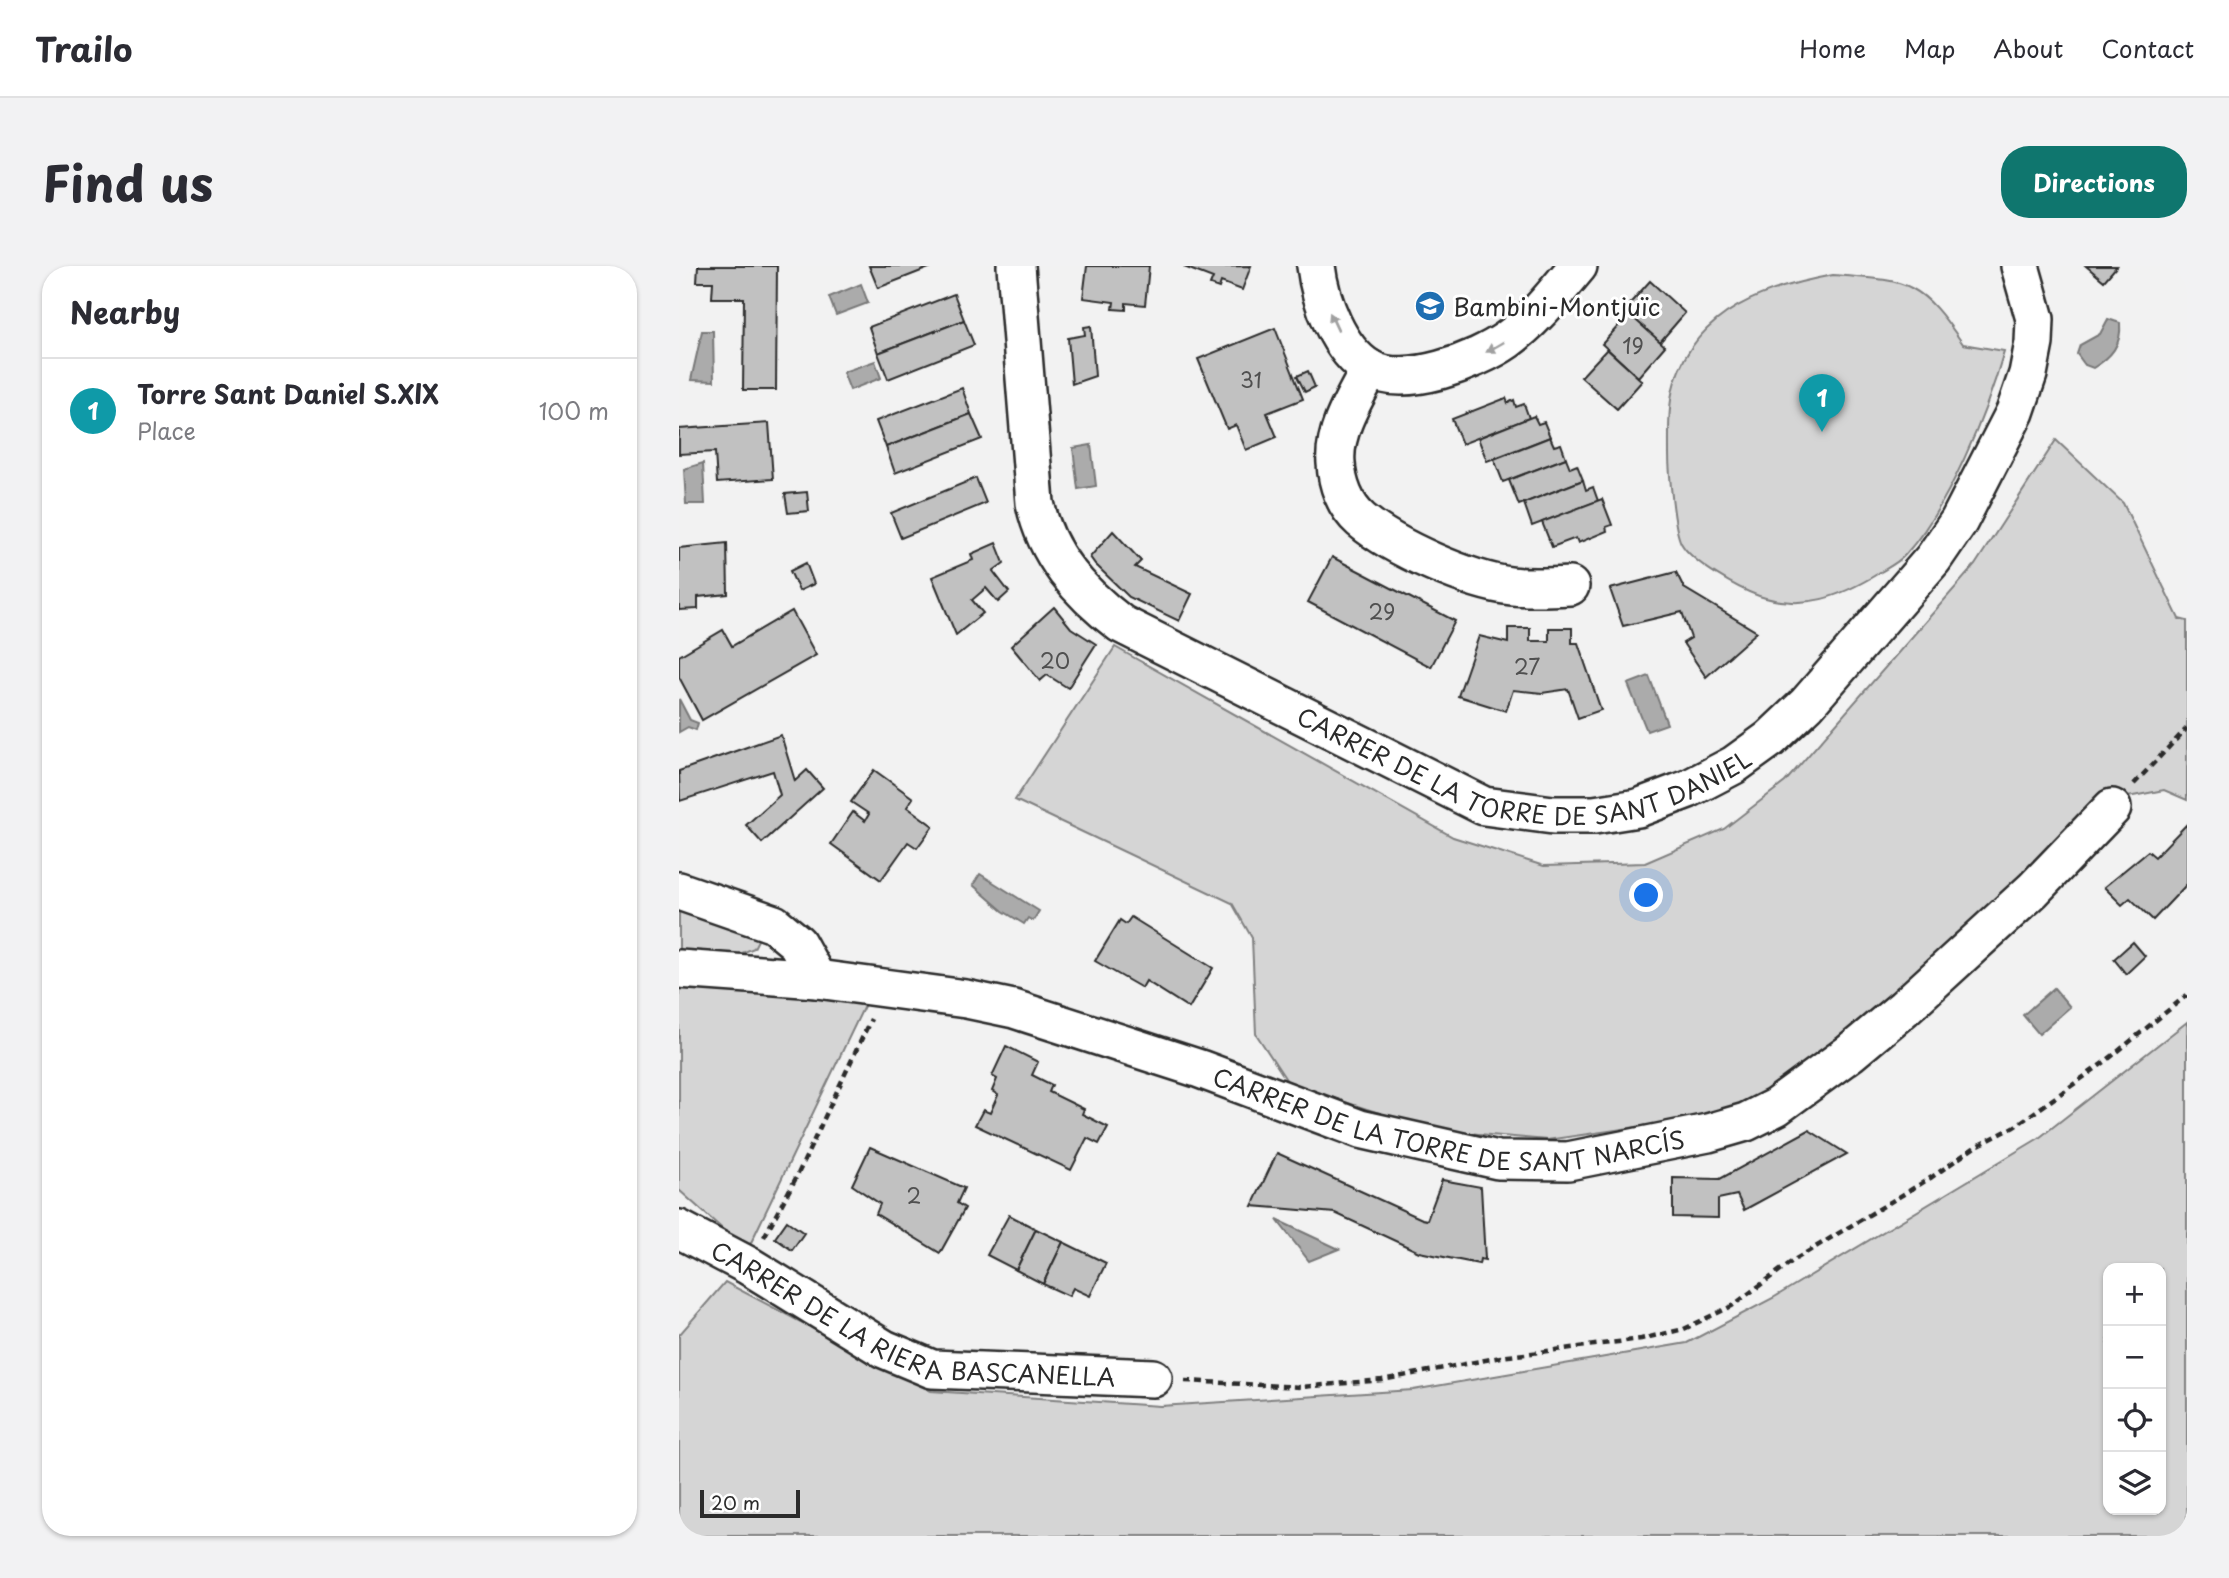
<!DOCTYPE html>
<html lang="en">
<head>
<meta charset="utf-8">
<style>
	:root { --surface:#fff; --page:#f2f2f3; --text:#2b2b33; --muted:#7c7c81; --line:#e1e1e2; --accent:#0f766e }
	body { margin:0; font-family:"Playpen Sans",sans-serif; background:var(--page); color:var(--text) }
	.controls { position:absolute; right:21px; bottom:21px; display:grid; overflow:hidden; border-radius:14px; box-shadow:0 2px 5px #0004 }
	.controls button { width:63px; height:63px; display:grid; place-items:center; padding:0; border:0; border-bottom:2px solid var(--line); background:var(--surface); color:var(--text); font:35px sans-serif }
	.scale { position:absolute; left:21px; bottom:18px; width:100px; box-sizing:border-box; padding-left:7px; border:4px solid #2b2b2b; border-top:0; font-size:19px; line-height:24px; white-space:nowrap; color:#2b2b2b; -webkit-text-stroke:5px #fff; paint-order:stroke }
	.you { position:absolute; left:968px; top:630px; width:24px; height:24px; margin:-18px; border:5px solid #fff; border-radius:50%; background:#1a73e8; box-shadow:0 0 0 10px #1a73e833 }
	.badge { display:grid; place-items:center; width:46px; height:46px; border-radius:50%; background:var(--accent); color:#fff; font-size:23px; font-weight:700 }
	.pin { position:absolute; translate:-50% -58px; filter:drop-shadow(0 2px 4px #0008) }
	.pin::after { content:''; position:absolute; top:37px; width:24px; height:21px; background:inherit; clip-path:polygon(0 0,100% 0,50% 100%) }
	.list { margin:0; padding:0; list-style:none }
	h2 { display:flex; justify-content:space-between; align-items:center; height:91px; margin:0; padding:0 28px; font-size:30px }
	h2 small { font-size:23px; font-weight:400; color:var(--muted) }
	.list li { display:grid; grid-template-columns:46px 1fr auto; gap:21px; align-items:center; box-sizing:border-box; height:105px; padding:0 28px; border-top:2px solid var(--line) }
	.list b { display:block; font-size:26px; white-space:nowrap }
	.list p { margin:0; font-size:23px; white-space:nowrap; color:var(--muted) }
	.list em { font-size:23px; font-style:normal; color:var(--muted) }
	.icon { flex:none; width:38px; height:38px; fill:none; stroke:currentColor; stroke-width:2; stroke-linecap:round; stroke-linejoin:round }
	.map { position:relative; flex:none; width:1508px; height:1270px; overflow:hidden; border-radius:28px }
	header { display:flex; align-items:center; gap:42px; box-sizing:border-box; height:98px; padding:0 35px; background:var(--surface); border-bottom:2px solid var(--line) }
	header strong { font-size:33px }
	nav { display:flex; gap:38px; margin-inline-start:auto; font-size:24px }
	.intro { display:flex; align-items:center; justify-content:space-between; box-sizing:border-box; height:168px; padding:0 42px }
	h1 { margin:0; font-size:49px }
	.button { padding:18px 32px; border-radius:28px; background:var(--accent); color:#fff; font-size:24px; font-weight:700 }
	main { display:flex; gap:42px; padding:0 42px }
	aside { flex:1; background:var(--surface); border-radius:28px; box-shadow:0 2px 5px #0004 }
	.map>svg:first-child { display:block }
	.green { fill:#d5d5d5; stroke:#808080; stroke-width:2; fill-rule:evenodd }
	.water { fill:#ababab; stroke:#787878; stroke-width:2 }
	.building { fill:#c1c1c1; stroke:#2b2b2b; stroke-width:2 }
	.lines { fill:none; stroke-linecap:round; stroke-linejoin:round }
	.minor-casing { stroke:#2b2b2b; stroke-width:42 }
	.path { stroke:#2b2b2b; stroke-width:4.5; stroke-dasharray:7 5; stroke-linecap:butt }
	.minor { stroke:#fff; stroke-width:37 }
	.oneway { fill:#a0a0a0 }
	.labels { text-anchor:middle; dominant-baseline:central; stroke-width:6; stroke-linejoin:round; paint-order:stroke }
	.number-label { font-size:21px; fill:#505050 }
	.poi-label { font-size:24px; fill:#2b2b2b; stroke:#fff; text-anchor:start }
	.street-label { font-size:24px; fill:#2b2b2b; stroke:#fff }
</style>
</head>
<body>
<header>
<strong>Trailo</strong>
<nav><a>Home</a><a>Map</a><a>About</a><a>Contact</a></nav>
</header>
<div class="intro"><h1>Find us</h1><a class="button">Directions</a></div>
<main>
<aside>
<h2>Nearby<small></small></h2>
<ul class="list">
<li><span class="badge" style="background:#0f9aa8">1</span><div><b>Torre Sant Daniel S.XIX</b><p>Place</p></div><em>100 m</em></li>
</ul>
</aside>
<div class="map">
<svg width="1508" height="1270" viewBox="0 0 1508 1270">
	<rect width="100%" height="100%" fill="#f2f2f2"/>
	<filter id="ink" filterUnits="userSpaceOnUse"><feTurbulence type="fractalNoise" baseFrequency=".0143" numOctaves="2"/><feDisplacementMap in="SourceGraphic" scale="14" xChannelSelector="R" yChannelSelector="G"/><feConvolveMatrix kernelMatrix="1 2 1 2 8 2 1 2 1" color-interpolation-filters="sRGB"/></filter>
	<g filter="url(#ink)">
		<!-- green -->
		<g class="green">
			<path d="M1154,9c76,6 86,4 130,69l41,7c-18,64 -55,155 -99,204 -7,8 -18,13 -26,18 -39,24 -75,38 -120,23 -20,-7 -67,-33 -78,-53 -7,-13 -12,-72 -12,-89 0,-23 -1,-50 6,-73 23,-71 92,-94 158,-106z"/>
			<path d="M1377,174l67,63 56,116 8,2v179l-23,-10 -67,13 -171,165 -135,111 -65,35 -179,26 -115,-10 -143,-46 -33,-50 -4,-96 -20,-35 -217,-103 100,-153 338,190 91,29 101,-3 79,-34 61,-47 190,-217z"/>
			<path d="M0,644l75,25 4,5 -4,8 -21,9 -54,-2z"/>
			<path d="M0,717l154,12 31,11 -117,245 -68,-61z"/>
			<path d="M1508,756v514h-1508v-201l46,-53 206,109 229,15 253,-16 274,-47 86,-45 266,-160zM1429,1002h53v242h-53z"/>
		</g>
		<!-- water -->
		<g class="water">
			<path d="M182,18l7,19 -32,12 -7,-18z"/>
			<path d="M1429,53l12,4c2,22 -9,34 -27,45l-8,-3 -8,-11 3,-9 20,-11z"/>
			<path d="M23,65h11l1,50 -23,-1z"/>
			<path d="M196,95l6,17 -31,12 -7,-18z"/>
			<path d="M412,179l5,41 -18,3 -5,-41z"/>
			<path d="M24,197l2,41h-19l-2,-35z"/>
			<path d="M970,410l18,48 -20,7 -19,-47z"/>
			<path d="M0,433l11,21 8,3 -2,7 -8,-3 -9,5z"/>
			<path d="M301,608l59,37 -6,10 -5,-3 -4,6 -21,-13 -30,-26z"/>
			<path d="M1375,722l16,19 -31,27 -16,-19z"/>
			<path d="M598,954l62,29 -30,12z"/>
		</g>
		<!-- building -->
		<g class="building">
			<path d="M19,0h79l-1,124h-33l1,-92h-32l1,-16h-16z"/>
			<path d="M190,0h65l-56,22z"/>
			<path d="M408,0h62l-4,39 -19,-2v7l-13,-1 1,-7 -31,-4z"/>
			<path d="M572,0l-9,24 -21,-8 -2,6 -9,-3 3,-7 -29,-11z"/>
			<path d="M1407,0h31l-13,15z"/>
			<path d="M971,15l35,32 -25,29 -36,-32z"/>
			<path d="M275,28l10,26 -86,33 -9,-26z"/>
			<path d="M950,48l36,32 -27,31 -36,-33z"/>
			<path d="M285,54l10,25 -86,34 -10,-26z"/>
			<path d="M412,60l4,50 -23,8 -4,-46 17,-3 -1,-8z"/>
			<path d="M596,62l28,71 -36,14 10,24 -31,13 -10,-25 -9,4 -29,-70z"/>
			<path d="M928,83l35,32 -25,28 -36,-32z"/>
			<path d="M629,105l7,16 -10,5 -8,-16z"/>
			<path d="M283,122l9,26 -85,33 -10,-26z"/>
			<path d="M827,132l2,5 6,-3 2,7 8,-3 5,14 -67,26 -10,-25z"/>
			<path d="M292,148l11,25 -87,34 -9,-26z"/>
			<path d="M855,150l4,8 6,-2 6,15 -63,24 -9,-23z"/>
			<path d="M90,157l4,56 -56,4 -2,-31 -36,2v-25z"/>
			<path d="M871,171l4,9 7,-2 5,14 -63,24 -9,-23z"/>
			<path d="M887,192l4,10 7,-3 6,15 -64,25 -10,-25z"/>
			<path d="M297,212l10,25 -85,35 -10,-25z"/>
			<path d="M904,214l3,10 7,-3 5,14 -66,25 -8,-23z"/>
			<path d="M128,226l2,19 -21,2 -3,-19z"/>
			<path d="M923,233l10,26 -6,2 1,4 -29,12 -2,-5 -24,9 -10,-25z"/>
			<path d="M434,265l28,30 -6,6 57,27 -13,27 -50,-24 -34,-33 -5,-7z"/>
			<path d="M48,277l1,51 -30,3v12l-19,1v-62z"/>
			<path d="M317,277l8,20 -11,8 16,21 -11,10 -12,-14 -14,12 11,13 -27,22 -24,-58 41,-17 -2,-6z"/>
			<path d="M653,291l123,64 -24,46 -123,-65z"/>
			<path d="M127,297l8,21 -15,7 -9,-20z"/>
			<path d="M997,306l8,16 73,44 -51,45 -23,-34 8,-5 -9,-26 -59,14 -13,-37z"/>
			<path d="M375,341l17,21 25,16 -28,44 -21,-13 -7,6 -29,-35z"/>
			<path d="M113,345l24,44 -114,65 -23,-43v-21l44,-26 9,16z"/>
			<path d="M829,362h22v13h19v-13h23v15h6l23,67 -23,8 -10,-29 -26,4 -29,-3 -7,21 -48,-15 21,-60 29,7z"/>
			<path d="M102,469l14,46 12,-11 16,18 -61,55 -16,-18 34,-30 -7,-24 -93,30 -1,-30z"/>
			<path d="M195,504l39,28 -6,9 26,19 -16,22 -9,-6 -27,38 -50,-36 22,-32 12,9 4,-7 -18,-12z"/>
			<path d="M1508,558v60l-34,36 -23,-22 -8,7 -18,-18 44,-36 7,6z"/>
			<path d="M452,651l82,51 -24,40 -43,-27 -4,7 -47,-27 25,-41 6,4z"/>
			<path d="M1454,676l12,14 -19,18 -12,-15z"/>
			<path d="M327,780l32,16 -6,13 20,10 -3,7 35,17 -2,5 26,13 -9,17 -12,-6 -16,32 -96,-45 8,-15 7,3 8,-18 -6,-4 5,-12 -5,-3z"/>
			<path d="M1130,864l38,24 -103,56 -7,-15 -19,4v19l-45,-1v-39l47,1z"/>
			<path d="M191,881l94,41 -7,15 8,5 -25,45 -64,-39 4,-10 -28,-19z"/>
			<path d="M598,887l145,66 5,1 15,-40 39,7 4,73 -5,-1 -1,5 -60,-12 -84,-39 -83,-7z"/>
			<path d="M330,949l27,14 -20,41 -29,-15z"/>
			<path d="M108,955l17,12 -12,17 -17,-12z"/>
			<path d="M357,963l27,13 -20,42 -27,-14z"/>
			<path d="M384,976l43,21 -16,33 -17,-8 -4,8 -26,-12z"/>
		</g>
		<g class="lines">
			<!-- minor casing -->
			<g class="minor-casing">
				<g id="minor">
					<path id="s1" d="M337,0l19,237c11,52 44,89 86,121l363,182 69,9h41l44,-7 50,-19 46,-24 36,-26 37,-35 126,-145 26,-38 56,-109 13,-38 6,-31 1,-24 -15,-53"/>
					<path d="M637,0c4,34 22,84 54,103 35,20 107,-8 137,-29 28,-20 49,-48 71,-74"/>
					<path d="M691,103c-14,27 -37,62 -34,94 1,21 9,43 25,57 33,28 108,61 150,66 20,2 40,1 59,0"/>
					<path d="M0,625l95,33 23,19 20,36"/>
					<path id="s2" d="M0,703l138,10 149,20 48,10 186,60 160,60 138,31 70,1 140,-28 38,-11 30,-15 74,-54 54,-45 129,-118 79,-82"/>
					<path id="s3" d="M0,963l70,37 135,83 48,20 221,9"/>
				</g>
			</g>
			<!-- path -->
			<g class="path">
				<path d="M1455,518l53,-56"/>
				<path d="M85,971l33,-61 74,-157"/>
				<path d="M506,1115l116,6 81,-7 119,-23 140,-18 43,-10 48,-23 62,-46 138,-83 43,-30 39,-20 92,-66 81,-66"/>
			</g>
			<!-- minor -->
			<use href="#minor" class="minor"/>
		</g>
		<!-- one-way arrows -->
		<defs><path id="oneway-solid" d="M-6-.8H1V-3.2L6.5 0L1 3.2V.8H-6Z" transform="scale(1.75)"/></defs>
		<g class="oneway">
			<use href="#oneway-solid" transform="translate(655 56) rotate(-115)"/>
			<use href="#oneway-solid" transform="translate(816 81) rotate(150)"/>
		</g>
	</g>
	<!-- icons -->
	<defs>
		<g id="school-disc" transform="scale(1.575)"><circle r="9.5" fill="#1f6fb2" stroke="#fff"/><path d="M0-5L7-2L0 1L-7-2ZM-4 1L0 2.5L4 1V4Q0 6-4 4Z" fill="#fff"/></g>
	</defs>
	<g fill-rule="evenodd">
		<use href="#school-disc" x="751" y="40"/>
	</g>
	<g class="labels">
		<!-- number labels -->
		<g class="number-label">
			<text x="954" y="79">19</text>
			<text x="572" y="113">31</text>
			<text x="703" y="345">29</text>
			<text x="376" y="394">20</text>
			<text x="848" y="400">27</text>
			<text x="235" y="929">2</text>
		</g>
		<!-- poi labels -->
		<g class="poi-label">
			<text x="774" y="40">Bambini-Montjuïc</text>
		</g>
		<!-- street labels -->
		<g class="street-label">
			<text stroke="none"><textPath href="#s1" startOffset="831">CARRER DE LA TORRE DE SANT DANIEL</textPath></text>
			<text stroke="none"><textPath href="#s2" startOffset="791">CARRER DE LA TORRE DE SANT NARCÍS</textPath></text>
			<text stroke="none"><textPath href="#s3" startOffset="256">CARRER DE LA RIERA BASCANELLA</textPath></text>
		</g>
	</g>
</svg>
<div class="controls">
<button>+</button>
<button>−</button>
<button><svg class="icon" aria-label="locate" viewBox="0 0 24 24"><circle cx="12" cy="12" r="6"/><path d="M12 2v4M12 18v4M2 12h4M18 12h4"/></svg></button>
<button><svg class="icon" aria-label="layers" viewBox="0 0 24 24"><path d="M12 4l9 5-9 5-9-5zM3 14l9 5 9-5"/></svg></button>
</div>
<div class="scale">20 m</div>
<div class="you"></div>
<div class="pin badge" style="left:1143px;top:166px;background:#0f9aa8">1</div>
</div>
</main>
</body>
</html>
